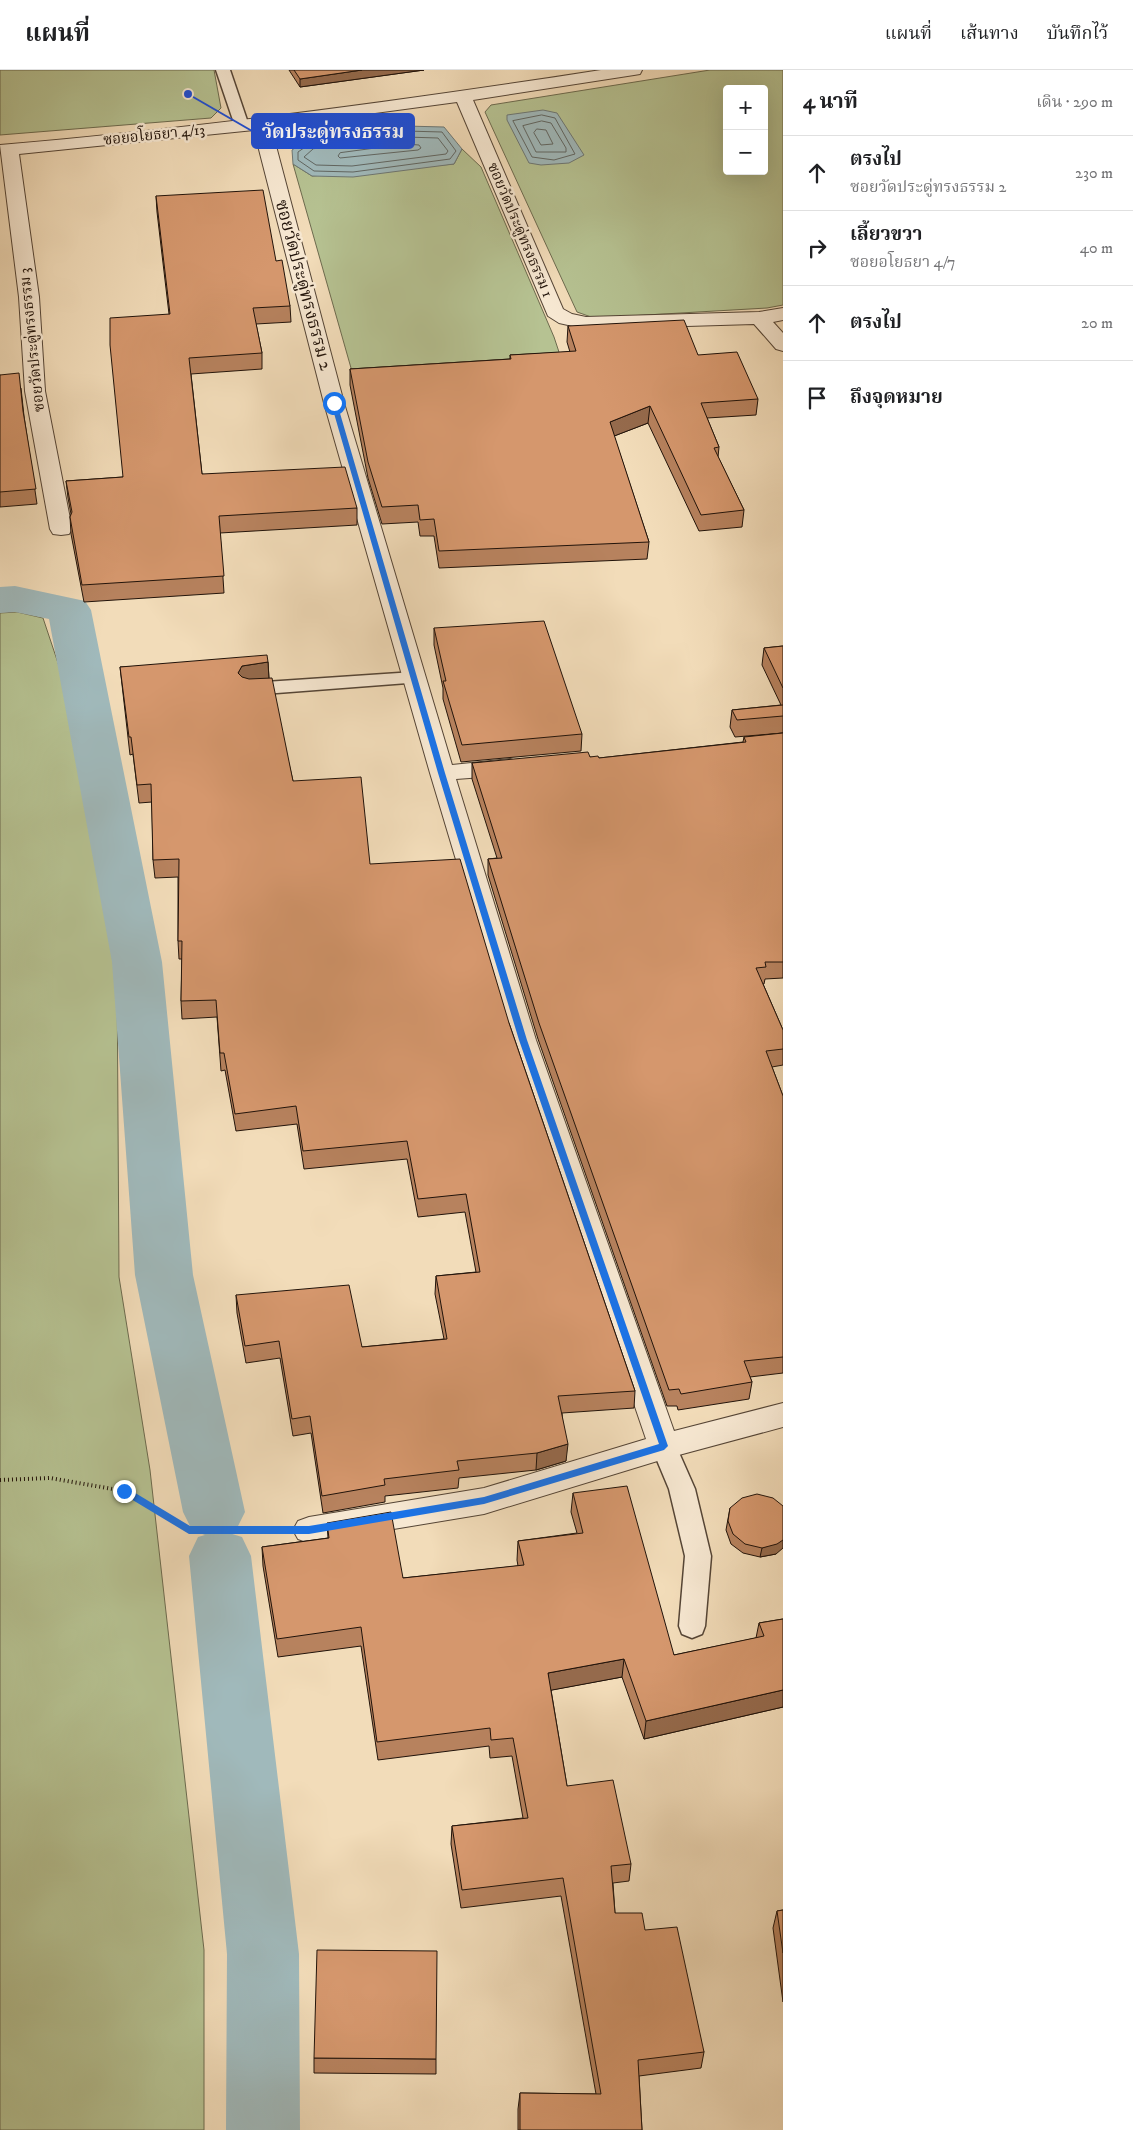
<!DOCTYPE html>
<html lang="th">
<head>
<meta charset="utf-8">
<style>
	:root { --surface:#fff; --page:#f6f6f6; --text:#202124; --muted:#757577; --line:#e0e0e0 }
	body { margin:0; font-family:"IM FELL DW Pica","Noto Serif Thai",serif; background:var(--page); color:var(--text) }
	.controls { position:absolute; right:15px; top:15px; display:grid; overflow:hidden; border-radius:5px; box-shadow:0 5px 20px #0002 }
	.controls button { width:45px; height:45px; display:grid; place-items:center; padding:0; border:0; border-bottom:1px solid var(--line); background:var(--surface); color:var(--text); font:25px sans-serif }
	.stop { position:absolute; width:15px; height:15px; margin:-11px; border:4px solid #1a73e8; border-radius:50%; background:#fff }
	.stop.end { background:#1a73e8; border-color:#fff; box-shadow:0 1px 5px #0008 }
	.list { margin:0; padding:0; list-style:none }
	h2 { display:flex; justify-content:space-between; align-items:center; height:65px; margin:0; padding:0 20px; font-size:21px }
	h2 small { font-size:16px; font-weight:400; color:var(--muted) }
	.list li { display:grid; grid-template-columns:32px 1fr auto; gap:15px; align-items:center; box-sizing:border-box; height:75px; padding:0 20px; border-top:1px solid var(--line) }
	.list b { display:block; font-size:19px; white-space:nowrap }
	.list p { margin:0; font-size:16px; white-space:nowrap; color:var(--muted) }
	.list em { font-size:16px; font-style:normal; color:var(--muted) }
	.icon { flex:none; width:28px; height:28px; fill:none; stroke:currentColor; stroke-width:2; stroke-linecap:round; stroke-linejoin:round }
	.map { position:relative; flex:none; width:783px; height:2060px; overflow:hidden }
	header { display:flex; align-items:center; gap:30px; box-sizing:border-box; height:70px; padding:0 25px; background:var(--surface); border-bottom:1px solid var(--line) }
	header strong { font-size:24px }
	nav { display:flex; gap:28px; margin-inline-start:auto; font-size:18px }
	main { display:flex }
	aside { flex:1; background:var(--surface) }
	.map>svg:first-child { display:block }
	.green { fill:#b6c292; stroke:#6c6a4e; fill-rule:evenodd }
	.water { fill:#a0b9bb; stroke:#6d7774 }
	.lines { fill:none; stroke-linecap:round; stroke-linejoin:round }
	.shore { stroke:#606662; stroke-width:1 }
	.canal { fill:#a0b9bb; fill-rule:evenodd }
	.service-casing { stroke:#554536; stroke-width:3 }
	.minor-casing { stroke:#554536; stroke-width:2 }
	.path { stroke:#21130a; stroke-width:4; stroke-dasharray:1 3; stroke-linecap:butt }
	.service { fill:#f7e8d2; fill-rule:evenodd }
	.minor { fill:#f7e8d2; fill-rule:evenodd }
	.wall { fill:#b7825e; stroke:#21130a }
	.shaded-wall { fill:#956a4c; stroke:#21130a }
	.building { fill:#d5976d; stroke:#21130a }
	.route { fill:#1a73e8 }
	.labels { text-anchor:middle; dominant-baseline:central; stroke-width:5; stroke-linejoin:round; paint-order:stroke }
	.far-street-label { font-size:15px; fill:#21130a; stroke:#f7e8d2 }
	.street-label { font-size:18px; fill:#21130a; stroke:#f7e8d2 }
	.leader { fill:none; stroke:#1d4ed8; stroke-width:2 }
	.callout-dot { fill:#1d4ed8; stroke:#f7e8d2; stroke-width:2 }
	.callout { fill:#1d4ed8; stroke:#1d4ed8; stroke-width:2 }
	.callout-label { font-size:19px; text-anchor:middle; font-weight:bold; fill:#fff }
</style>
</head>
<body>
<header>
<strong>แผนที่</strong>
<nav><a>แผนที่</a><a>เส้นทาง</a><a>บันทึกไว้</a></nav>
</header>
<main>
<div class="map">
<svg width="783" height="2060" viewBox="0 0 783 2060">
	<rect width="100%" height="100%" fill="#f2dcb9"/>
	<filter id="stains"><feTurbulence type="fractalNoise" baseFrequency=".004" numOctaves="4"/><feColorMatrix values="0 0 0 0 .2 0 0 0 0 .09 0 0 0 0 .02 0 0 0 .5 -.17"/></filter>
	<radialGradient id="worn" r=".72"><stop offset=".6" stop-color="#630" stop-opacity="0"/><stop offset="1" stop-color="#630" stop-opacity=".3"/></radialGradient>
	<!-- green -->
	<g class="green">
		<path d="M0,0h214l7,38 -10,10 -211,17z"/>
		<path d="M710,0h73v235l-16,3 -173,10 -17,-6 -92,-200 6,-7zM727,19h37v82h-37z"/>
		<path d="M462,79l19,18 73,170 7,21 -208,17 -60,-211 19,12 142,-12z"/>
		<path d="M17,542l26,6 36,108 38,236 2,315 31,193 54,480v180h-204v-1517z"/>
	</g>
	<!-- water -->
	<g class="water">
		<path d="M543,40l14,3 27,42 -15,8 -28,2 -12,-2 -22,-43v-5z"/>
		<path d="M405,56l39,1 18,22 -8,15 -101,13 -41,-1 -19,-12 -1,-14 16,-11z"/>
	</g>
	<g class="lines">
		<!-- shore -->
		<g class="shore">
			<path d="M542,45l13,3 20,36 -21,6 -22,-3 -19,-36z"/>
			<path d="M542,51l9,2 15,25v4h-30l-13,-26z"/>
			<path d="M537,59l9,1 7,14 -12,1 -7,-12z"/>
			<path d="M405,61l37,1 14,19 -6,8 -97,13 -39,-1 -16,-11v-8l13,-9z"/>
			<path d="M405,67l33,1 10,13 -2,3 -94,12 -36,-1 -12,-8 9,-8z"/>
			<path d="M406,74l13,1 2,3 -3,2 -78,8 -2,-2 2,-3z"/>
		</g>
		<!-- canal -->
		<path class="canal" d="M15,516l70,15 6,9 71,352 31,313 52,237 -9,18 -7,3 13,4 9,19 48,398 1,176h-74l1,-176 -38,-398 9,-19 7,-2 -13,-5 -9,-18 -48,-237 -23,-313 -63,-343 -34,-7 -15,1v-26z"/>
		<!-- service casing -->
		<g class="service-casing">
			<g id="service">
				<path d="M216,0h14l19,56 -2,3h-10l-2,-3z"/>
				<path d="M414,602l7,2 2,4 -2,4 -171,13 -7,-2 -3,-4 3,-4 7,-2z"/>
				<path d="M664,1366l9,3 22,50 16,67 -6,70 -3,8 -10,4 -10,-4 -3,-8 6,-70 -16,-67 -18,-43 4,-7z"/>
			</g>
		</g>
		<!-- minor casing -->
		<g class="minor-casing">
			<path id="minor" d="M601,0h41l-2,4 -6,1 -161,25 90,209 9,5 14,3 173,-5 24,-4v12l-10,2 10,11v18l-7,-2 -22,-25 -168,5 -27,-6 -11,-7 -91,-214 -186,25 73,276 108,362 58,-6 9,3 3,5 -3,5 -9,3 -54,4 80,261 138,391 109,-28v24l-119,32 -180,55 -175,29 -11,-4 -5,-9 5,-9 11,-4 175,-29 162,-49 -136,-399 -80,-267 -106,-370 -70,-273 -235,24 20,143 6,94 27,138 -3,5 -8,1 -8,-1 -3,-5 -25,-138 -6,-94 -19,-152c201,-17 401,-44 601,-75z"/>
		</g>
		<!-- path -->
		<path class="path" d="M0,1410l50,-2 74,13 65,39h81"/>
		<!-- service -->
		<use href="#service" class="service"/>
		<!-- minor -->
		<use href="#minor" class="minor"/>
	</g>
	<!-- wall -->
	<g class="wall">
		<path d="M289,0h135l-124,17z"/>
		<path d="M156,126l120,65 14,45 1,16 -35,2 6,29v16l-71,5 11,100 155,34v17l-137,8 4,60 -140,9 -13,-68 -1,-17 1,-3 -3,-16 -2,-17 57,-4 46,-163 -12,-102z"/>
		<path d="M568,256l130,29 60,44 -2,16 -49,3 12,29 -1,10 26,53 -2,17 -43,4 -51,-108 -34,13 35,106 -2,17 -208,9 -5,-32h-14l-2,-14 -36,2 -14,-46 -18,-93v-16l160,-10v-4l60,-3 -3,-10z"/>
		<path d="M0,305l21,13 3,28 13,88 -37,3z"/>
		<path d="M434,558l148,106 -1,17 -120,11 -18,-63v-11l-9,-43z"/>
		<path d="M783,576v87l-48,4 -5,-10 2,-17 49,-5 -19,-40 2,-17z"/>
		<path d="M268,592l1,16 24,103 77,83 139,159 126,368 -1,17 -72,5 4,48 -30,9 -77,8 -1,10 -73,8v6l-62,11 -12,-80 -18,3 -13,-78 -34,5 -9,-50 -1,-18 126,52 82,-8 -9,-45 1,-18 40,-4 -11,-60 -47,5 -11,-58 -103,10 -7,-45 -61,7 -11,-61 -4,1 -4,-54 -35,2 -1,-18 1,-42h-3l-1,-18v-64l-23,1 -2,-18 -1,-58 -13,1 -6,-49 -3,1 -10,-88z"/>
		<path d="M783,663v245l-18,1 -1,5h-1l20,46v35l-11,2 11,29v277l-33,4 2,5 -3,17 -71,11 -1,-4h-10l-129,-367 -50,-164v-16l9,-1 -25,-79v-16l118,-6 9,1 144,-16 1,-5z"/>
		<path d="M573,1423l101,162 82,-17 3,-15 24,-4v88l-139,32 -22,-62 -71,13 16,96 64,78 -2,17 -16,2 2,30 30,17 59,122 -3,16 -62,8 3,54h-124v-21l2,-16 76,1 -35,-198 -100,12 -10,-64 1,-18 71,-8 -11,-62 -22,2 -1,-12 -111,14 -17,-114 -83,11 -15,-91 -1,-19 66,-9 -1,-15 76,55 115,-12 -1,-6 1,-19 59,-8 -6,-21z"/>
		<path d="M730,1438l46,46 -16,3 -17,-4 -12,-9 -5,-14z"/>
		<path d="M783,1840v92l-10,-74 4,-17z"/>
		<path d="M314,1988l122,1v15l-122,-1z"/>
	</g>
	<!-- shaded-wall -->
	<g class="shaded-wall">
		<path d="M362,0h62l-124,17v-8z"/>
		<path d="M650,336l-2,17 -39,15 1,-16z"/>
		<path d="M268,592l1,18 -27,3 -4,-10 4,-7z"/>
		<path d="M568,1374l-2,17 -30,9 1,-17z"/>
		<path d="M783,1470v8l-7,6 -16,3 2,-9z"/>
		<path d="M624,1589l-2,18 -75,14 1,-18z"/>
		<path d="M783,1620v17l-139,32 2,-18z"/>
	</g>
	<!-- building -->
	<g class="building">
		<path d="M294,0h68l-62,9z"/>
		<path d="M263,120l13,71 6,-1 8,46 -37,2 9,45 -73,5 13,116 143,-7 12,41 -138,8 5,60 -142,9 -12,-68 2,-5 -6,-31 57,-4 -13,-132v-27l60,-4 -14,-118z"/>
		<path d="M684,250l14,35 39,-3 21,47 -57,4 18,44 -5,1 30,62 -43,5 -51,-109 -40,16 39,120 -210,9 -5,-32 -14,1 -2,-15 -36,2 -14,-45 -18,-93 161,-10 -1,-4 66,-4 -8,-25z"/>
		<path d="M19,303l4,38 13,78 -36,3v-117z"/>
		<path d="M544,551l38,113 -120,11 -19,-64h3l-12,-53z"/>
		<path d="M783,576v42l-19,-40z"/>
		<path d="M267,585l1,7 -26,4 -4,7 4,4 7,2 23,-1 21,103 68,-4 9,87 90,-5 49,164 126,368 -77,5 10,48 -31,9 -80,8 2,9 -75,9 1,6 -63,11 -12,-80 -18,3 -13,-78 -34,5 -9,-51 113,-10 13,62 85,-8 -11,-63 44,-4 -14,-78 -48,5 -11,-58 -104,10 -7,-45 -61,8 -11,-61h-4l-4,-53 -35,1 1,-60h-4l1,-82 -26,1 -2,-76 -14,1 -6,-48h-2l-9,-70z"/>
		<path d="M783,635v11l-46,4 -5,-10z"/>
		<path d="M783,663v229h-18l1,5 -10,1 27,62v19l-17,2 17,45v261l-39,4 8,21 -71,12 -2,-5 -10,1 -130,-367 -51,-164 14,-1 -30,-95 116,-11 2,5 8,-1 1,2 147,-16 -2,-5z"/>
		<path d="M627,1416l47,169 90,-19 -5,-13 24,-4v71l-137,31 -22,-62 -76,14 19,113 46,-6 18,84 -20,2 4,47h27l3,17 32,-3 27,125 -66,8 4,70h-122v-37l81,1 -38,-216 -101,12 -10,-64 76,-8 -15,-80 -22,2 -1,-12 -113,14 -16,-115 -84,12 -15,-92 67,-9 -2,-15 64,-11 12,66 121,-13 -6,-24 65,-8 -10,-40z"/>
		<path d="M757,1424l16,4 10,8v34l-6,4 -15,4 -17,-4 -12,-10 -5,-13 2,-13 12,-10z"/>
		<path d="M783,1840v43l-6,-42z"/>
		<path d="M317,1880l120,1 -1,108 -122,-1z"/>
	</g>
	<!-- route -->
	<path class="route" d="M334,331l3,2 108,370 82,267 141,406 -4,4 -180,54 -175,30h-120l-68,-41v-5h6l63,38h119l175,-29 175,-53 -140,-404 -81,-267 -107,-370z"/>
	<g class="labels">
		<!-- far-street labels -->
		<g class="far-street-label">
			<text transform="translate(154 65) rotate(-6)">ซอยอโยธยา 4/13</text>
			<text transform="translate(520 160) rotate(67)">ซอยวัดประดู่ทรงธรรม 1</text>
			<text transform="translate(32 270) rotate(-96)">ซอยวัดประดู่ทรงธรรม 3</text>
		</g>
		<!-- street labels -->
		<g class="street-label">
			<text transform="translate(303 215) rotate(75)">ซอยวัดประดู่ทรงธรรม 2</text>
		</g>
	</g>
	<!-- callouts -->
	<path class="leader" d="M188 24L252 61"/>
	<circle class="callout-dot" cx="188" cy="24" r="5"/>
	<rect class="callout" x="252" y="44" width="162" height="34" rx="5"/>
	<g class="callout-label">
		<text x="333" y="68">วัดประดู่ทรงธรรม</text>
	</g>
	<rect width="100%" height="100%" filter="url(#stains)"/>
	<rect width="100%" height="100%" fill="url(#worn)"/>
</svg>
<div class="controls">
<button>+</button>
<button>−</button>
</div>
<div class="stop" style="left:334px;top:333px"></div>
<div class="stop end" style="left:124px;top:1421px"></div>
</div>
<aside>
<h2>4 นาที<small>เดิน · 290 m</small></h2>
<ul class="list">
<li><svg class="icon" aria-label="ahead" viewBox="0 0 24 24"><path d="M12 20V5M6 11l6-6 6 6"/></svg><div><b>ตรงไป</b><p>ซอยวัดประดู่ทรงธรรม 2</p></div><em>230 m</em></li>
<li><svg class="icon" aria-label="right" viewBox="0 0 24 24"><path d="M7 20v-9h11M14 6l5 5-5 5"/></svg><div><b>เลี้ยวขวา</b><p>ซอยอโยธยา 4/7</p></div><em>40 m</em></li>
<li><svg class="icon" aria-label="ahead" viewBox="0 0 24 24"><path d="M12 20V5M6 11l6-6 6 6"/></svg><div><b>ตรงไป</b></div><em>20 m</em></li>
<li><svg class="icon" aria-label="arrive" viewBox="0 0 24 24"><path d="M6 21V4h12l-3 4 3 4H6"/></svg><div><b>ถึงจุดหมาย</b></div></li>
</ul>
</aside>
</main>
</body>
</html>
